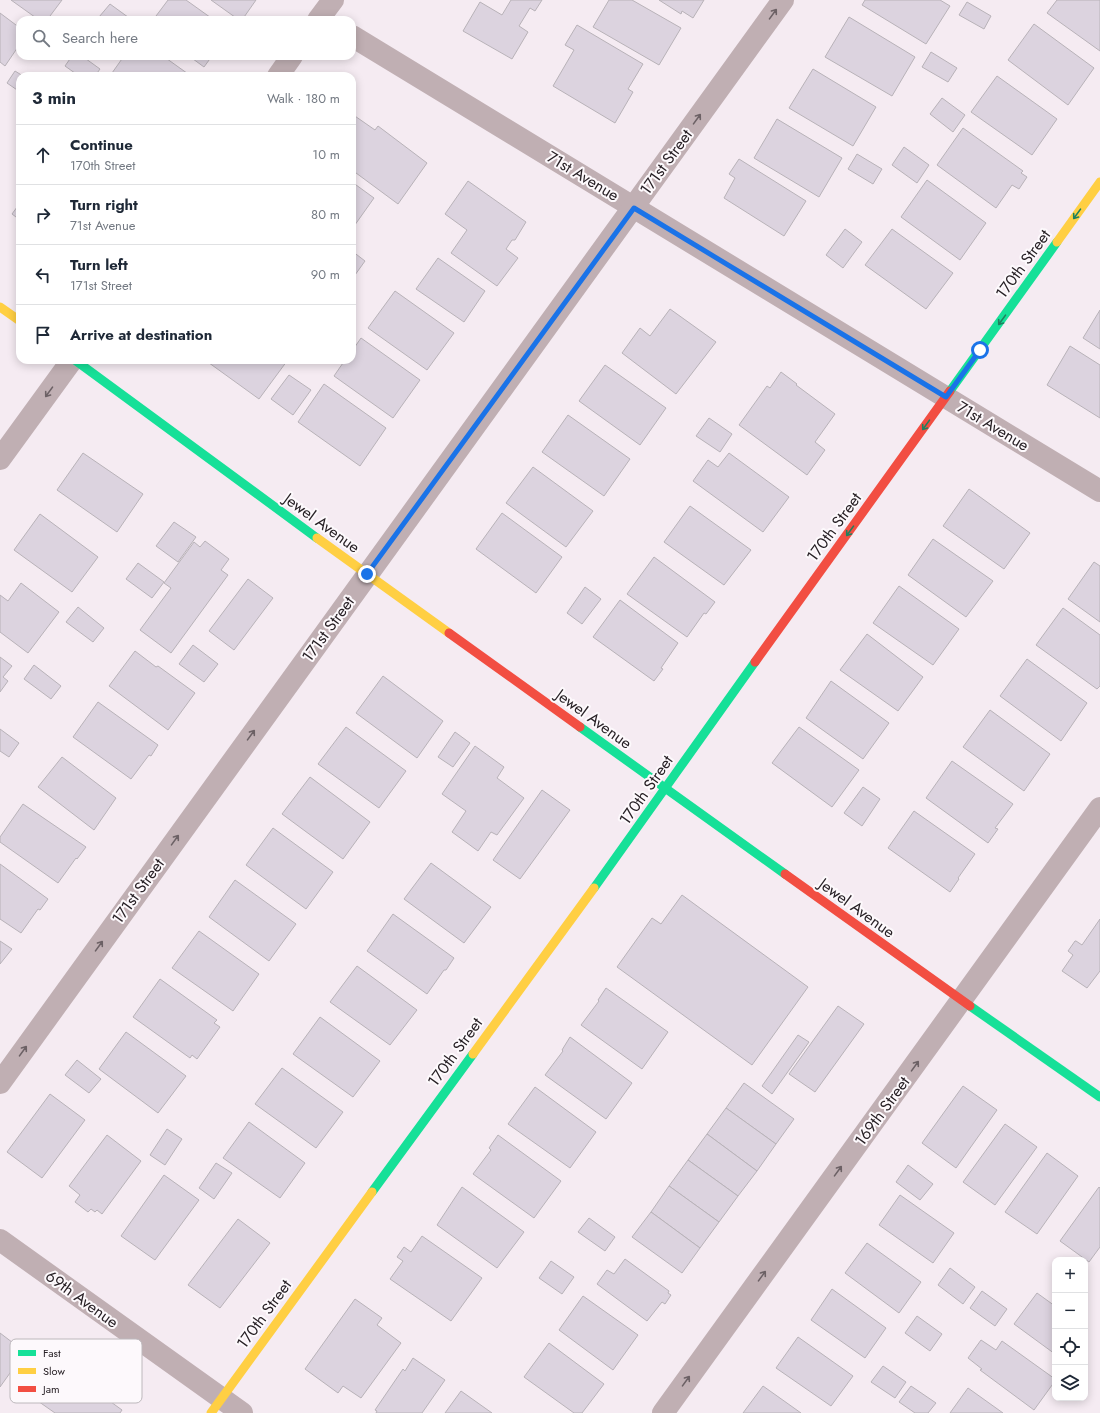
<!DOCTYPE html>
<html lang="en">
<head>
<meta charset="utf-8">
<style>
	:root { --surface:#fff; --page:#f2f2f3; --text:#1f2937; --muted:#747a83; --line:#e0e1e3 }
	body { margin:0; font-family:Jost,sans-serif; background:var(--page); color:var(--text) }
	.controls { position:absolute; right:12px; bottom:12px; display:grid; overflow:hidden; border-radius:8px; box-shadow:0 2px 10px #0003 }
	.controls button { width:36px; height:36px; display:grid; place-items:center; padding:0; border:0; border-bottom:1px solid var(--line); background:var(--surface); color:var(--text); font:20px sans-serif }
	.stop { position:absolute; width:12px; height:12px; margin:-9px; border:3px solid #1a73e8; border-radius:50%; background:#fff }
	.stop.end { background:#1a73e8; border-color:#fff; box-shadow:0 1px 4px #0008 }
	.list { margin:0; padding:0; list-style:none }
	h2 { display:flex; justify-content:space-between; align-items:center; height:52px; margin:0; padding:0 16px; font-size:17px }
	h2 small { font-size:13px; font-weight:400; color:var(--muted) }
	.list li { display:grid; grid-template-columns:26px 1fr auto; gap:12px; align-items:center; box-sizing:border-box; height:60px; padding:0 16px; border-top:1px solid var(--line) }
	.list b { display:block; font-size:15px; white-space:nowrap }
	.list p { margin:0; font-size:13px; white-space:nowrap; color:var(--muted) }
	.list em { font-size:13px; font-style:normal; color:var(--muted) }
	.icon { flex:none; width:22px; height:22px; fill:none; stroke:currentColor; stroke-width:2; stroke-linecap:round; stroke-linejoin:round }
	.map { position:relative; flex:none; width:1100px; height:1413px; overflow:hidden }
	.search { position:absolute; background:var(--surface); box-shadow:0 2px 10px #0003; left:16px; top:16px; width:340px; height:44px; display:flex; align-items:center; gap:10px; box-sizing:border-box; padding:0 14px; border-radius:12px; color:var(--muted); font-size:15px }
	.panel { position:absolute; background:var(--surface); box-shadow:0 2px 10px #0003; left:16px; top:72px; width:340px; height:292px; border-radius:12px }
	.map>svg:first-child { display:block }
	.building { fill:#dcd3df; stroke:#b8b2b8 }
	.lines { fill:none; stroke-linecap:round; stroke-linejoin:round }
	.street { stroke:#c0afb3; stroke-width:22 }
	.fast { stroke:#16e098; stroke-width:9 }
	.slow { stroke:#ffcf43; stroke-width:9 }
	.jam { stroke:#f24e42; stroke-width:9 }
	.oneway { stroke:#6c6165 }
	.oneway2 { stroke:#1f805f }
	.route { stroke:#1a73e8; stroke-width:5 }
	.labels { text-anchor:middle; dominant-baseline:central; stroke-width:4; stroke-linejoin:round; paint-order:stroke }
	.street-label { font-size:16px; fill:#282126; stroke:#fdf9fc }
	.key { fill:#fdf9fc; stroke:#bdb8bc; stroke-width:1 }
	.key-label { font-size:11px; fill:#282126 }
</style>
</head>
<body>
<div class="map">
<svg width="1100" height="1413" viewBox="0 0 1100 1413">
	<rect width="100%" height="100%" fill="#f5ebf2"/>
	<!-- building -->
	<g class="building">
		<path d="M11,0h51l-15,20h-8z"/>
		<path d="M168,0h18l28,20h-61z"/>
		<path d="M211,0h45l-14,20h-3z"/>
		<path d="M511,0h31l-7,11 -5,-3 -11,18 9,6 -16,27 -49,-28 17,-29 22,13z"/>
		<path d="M609,0h23l49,28 -22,37 -66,-38z"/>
		<path d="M659,0h45l-11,18 -11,-7 -1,3z"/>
		<path d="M865,0h75l10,6 -24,38 -64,-39z"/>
		<path d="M1057,0h43v51l-53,-38z"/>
		<path d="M967,2l24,14 -7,13 -25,-14z"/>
		<path d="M110,4l22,16h-30l-3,-3z"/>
		<path d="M0,13l20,15v16l-15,22 -5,-4z"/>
		<path d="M849,17l66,40 -23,39 -67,-39z"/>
		<path d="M1034,24l60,44 -26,37 -60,-45z"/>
		<path d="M577,25l66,39 -15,25 5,3 -18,31 -62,-37 21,-36 -9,-5z"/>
		<path d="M931,52l26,16 -9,14 -26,-15z"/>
		<path d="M72,56h10l18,13 -5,7h-16l-14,-10z"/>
		<path d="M124,56h39l28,20h-75l-4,-3z"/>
		<path d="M189,56h23l-8,11z"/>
		<path d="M813,69l63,38 -23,39 -64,-38z"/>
		<path d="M15,71l8,5h-3v16l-13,-9z"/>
		<path d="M997,76l60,43 -25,36 -61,-43z"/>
		<path d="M942,98l23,17 -12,17 -23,-18z"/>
		<path d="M352,114l23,16 3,-4 49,37 -29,41 -46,-34z"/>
		<path d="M777,119l65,39 -23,39 -65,-39z"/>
		<path d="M963,128l60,43 -2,2 6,4 -8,12 -7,-4 -16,23 -59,-43z"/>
		<path d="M904,147l25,18 -12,18 -25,-18z"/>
		<path d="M857,154l25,15 -9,15 -25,-15z"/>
		<path d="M739,159l67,42 -22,35 -60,-38 11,-20 -6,-4z"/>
		<path d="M927,180l59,43 -26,37 -59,-43z"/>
		<path d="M468,181l58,41 -11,18h-3l-6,9 12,9 -21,28 -46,-33 16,-23 -22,-16z"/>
		<path d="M352,182l22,16 -22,31z"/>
		<path d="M20,203v17l-8,-6z"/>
		<path d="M845,229l17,13 -19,26 -17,-13z"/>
		<path d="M892,229l61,44 -27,36 -61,-44z"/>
		<path d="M352,251l13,10 -10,14 -3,-2z"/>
		<path d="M438,258l47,33 -21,31 -48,-33z"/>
		<path d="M395,291l59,42 -27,37 -59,-42z"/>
		<path d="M670,309l46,33 -40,52 -54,-41 18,-25 10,8z"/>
		<path d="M1100,310v39l-17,-11z"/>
		<path d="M361,338l59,42 -27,38 -59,-42 11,-16h7v-9z"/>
		<path d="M1070,346l30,19v53l-53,-33z"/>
		<path d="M205,360h80l2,1 -28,38z"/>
		<path d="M605,365l61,43 -26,37 -61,-44z"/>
		<path d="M781,372l16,12 -1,1 39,29 -20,28 10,8 -18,25 -68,-50 28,-39 3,2z"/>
		<path d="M289,375l22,15 -18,25 -22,-16z"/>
		<path d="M324,384l62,44 -26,38 -62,-44z"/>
		<path d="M568,415l62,44 -26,37 -62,-44z"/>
		<path d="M709,418l23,16 -12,18 -24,-16z"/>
		<path d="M83,453l60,41 -26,38 -60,-42z"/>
		<path d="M729,453l60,44 -26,35 -70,-51 15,-21 10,7z"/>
		<path d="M533,467l60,44 -27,36 -60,-44z"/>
		<path d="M969,489l61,44 -26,36 -61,-43z"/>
		<path d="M690,506l61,44 -27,35 -60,-43z"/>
		<path d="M502,513l60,44 -26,36 -60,-44z"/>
		<path d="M40,514l58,43 -26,35 -58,-42z"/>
		<path d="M174,522l22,15 -18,25 -22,-16z"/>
		<path d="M933,539l60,42 -27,36 -58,-42z"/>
		<path d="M205,541l24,18 -8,11 7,5 -57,78 -31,-23 31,-42 -7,-5 30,-41 6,5z"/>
		<path d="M654,557l61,45 -9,12 -2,-1 -17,24 -60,-43z"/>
		<path d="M1094,562l6,4v56l-32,-23z"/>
		<path d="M138,563l26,19 -12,16 -26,-19z"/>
		<path d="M248,579l25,19 -39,52 -25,-19z"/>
		<path d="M21,583l38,29 -31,41 -28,-21v-37l8,6z"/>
		<path d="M899,586l60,43 -26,36 -60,-42z"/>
		<path d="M585,587l16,12 -19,25 -15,-11z"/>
		<path d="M620,600l58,43 -17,25 2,1 -9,12 -61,-44z"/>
		<path d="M78,607l26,21 -11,14 -27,-20z"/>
		<path d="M1063,608l37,27v51l-3,3 -61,-44z"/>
		<path d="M867,634l56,43 -25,34 -58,-41z"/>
		<path d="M193,645l25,19 -14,18 -25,-18z"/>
		<path d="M135,651l21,16 2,-1 37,27 -27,37 -59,-44z"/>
		<path d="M0,657l12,9 -9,11 5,4 -8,11z"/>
		<path d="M1027,659l60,44 -26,38 -61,-45z"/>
		<path d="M34,665l27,21 -10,13 -27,-20z"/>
		<path d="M383,676l60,45 -26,37 -61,-45z"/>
		<path d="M831,681l58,42 -26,36 -57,-41z"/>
		<path d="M98,702l60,43 -7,11 -2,-1 -18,24 -58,-42z"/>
		<path d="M990,710l60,44 -26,37 -61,-44z"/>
		<path d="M346,727l60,44 -27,37 -61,-44z"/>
		<path d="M799,727l60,43 -27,37 -60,-44z"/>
		<path d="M0,729l19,14 -10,14 -9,-6z"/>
		<path d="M455,732l15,11 -17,24 -15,-10z"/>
		<path d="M475,746l29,21 -7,11 27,20 -27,37 -6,-3 -13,19 -26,-19 14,-21 -24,-17z"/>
		<path d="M62,757l54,41 -22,32 -56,-43z"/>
		<path d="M952,761l61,43 -18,24 3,1 -10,14 -62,-45z"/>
		<path d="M310,777l60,45 -27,37 -61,-45z"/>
		<path d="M863,787l17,12 -18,27 -18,-13z"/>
		<path d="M542,790l28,20 -50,69 -27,-19z"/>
		<path d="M23,804l63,43 -9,12 -1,-1 -18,25 -58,-41v-5z"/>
		<path d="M914,811l61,43 -17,24 1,1 -9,13 -62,-44z"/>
		<path d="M273,828l60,44 -27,37 -60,-44z"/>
		<path d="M431,863l60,44 -27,36 -60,-44z"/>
		<path d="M0,864l48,35 -8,11 -2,-1 -17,24 -21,-14z"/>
		<path d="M235,880l61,44 -27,37 -60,-44z"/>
		<path d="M682,895l126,92 -56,78 -135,-98 35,-49 9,6z"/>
		<path d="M393,914l61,44 -8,12h-2l-17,24 -60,-43z"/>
		<path d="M1100,919v52l-13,17 -25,-17 11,-16 -5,-4 7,-10h1l6,4z"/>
		<path d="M199,931l60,43 -26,37 -61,-43z"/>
		<path d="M0,941l12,8 -12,15z"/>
		<path d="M357,966l60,44 -27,35 -60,-43z"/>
		<path d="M160,979l57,41 -3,3 6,4 -23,32 -5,-4 -2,3 -57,-41z"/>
		<path d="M606,988l62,44 -26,37 -61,-44 18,-24 -1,-1z"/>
		<path d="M838,1006l26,18 -49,68 -26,-18z"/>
		<path d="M320,1017l60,44 -27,36 -60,-43z"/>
		<path d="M126,1032l60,44 -28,37 -59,-44z"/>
		<path d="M798,1035l11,7 -37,52 -10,-8z"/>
		<path d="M570,1037l62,46 -26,36 -61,-44 18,-24 -1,-1z"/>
		<path d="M77,1060l24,19 -12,14 -24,-18z"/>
		<path d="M282,1068l61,44 -27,36 -61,-44z"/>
		<path d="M744,1083l50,36 -18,25 -50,-36z"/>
		<path d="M963,1086l34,24 -41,58 -34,-25z"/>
		<path d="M535,1087l61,45 -26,36 -62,-44z"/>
		<path d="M50,1094l35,26 -43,58 -35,-26z"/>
		<path d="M726,1108l50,36 -19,27 -50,-37z"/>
		<path d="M249,1122l56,41 -25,35 -57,-40z"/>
		<path d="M1005,1124l32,23 -42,58 -32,-23z"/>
		<path d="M167,1129l15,10 -17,26 -15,-10z"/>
		<path d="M707,1134l50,37 -19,25 -50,-36z"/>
		<path d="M107,1135l34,26 -39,53 -5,-4 -2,2 -4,-3 -3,3 -13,-10 5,-7 -11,-9z"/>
		<path d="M498,1135l63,46 -27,37 -61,-44 18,-24 -2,-2z"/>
		<path d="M1047,1153l31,23 -41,58 -32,-22z"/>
		<path d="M688,1160l50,36 -19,26 -50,-36z"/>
		<path d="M216,1163l16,10 -18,26 -15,-11z"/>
		<path d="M908,1165l25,19 -13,16 -24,-18z"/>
		<path d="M164,1175l35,25 -44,60 -34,-24z"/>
		<path d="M669,1186l50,36 -19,26 -49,-36z"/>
		<path d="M462,1187l62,45 -27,36 -60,-43z"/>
		<path d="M1099,1187l1,1v59l-11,15 -29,-21z"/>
		<path d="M900,1195l54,38 -21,30 -54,-38z"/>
		<path d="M651,1212l49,36 -18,25 -50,-36z"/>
		<path d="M589,1218l26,19 -10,14 -27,-19z"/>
		<path d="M238,1219l32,24 -50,65 -32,-23z"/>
		<path d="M422,1236l60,42 -31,43 -61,-42 13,-18 -6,-4 7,-10 7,5z"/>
		<path d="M867,1243l54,39 -22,31 -54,-40z"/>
		<path d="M625,1259l44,32 -1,2 3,2 -6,9 -3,-2 -15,19 -50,-37 10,-14 7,4z"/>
		<path d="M551,1261l23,16 -12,17 -23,-16z"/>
		<path d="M950,1268l25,19 -12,17 -25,-19z"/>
		<path d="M832,1289l54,39 -21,30 -54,-38z"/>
		<path d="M982,1291l25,18 -12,17 -25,-18z"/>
		<path d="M1037,1293l18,13v48l-41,-30z"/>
		<path d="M583,1296l55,39 -25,35 -54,-40z"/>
		<path d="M355,1299l27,19 -5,7 24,18 -40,55 -18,-12 -5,7 -33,-24z"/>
		<path d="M917,1316l25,18 -12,17 -25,-18z"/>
		<path d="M0,1333l25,19 -25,35z"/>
		<path d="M798,1337l55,39 -22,30 -55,-38z"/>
		<path d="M981,1340l15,10 6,-9 53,38v2l-21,29 -54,-40 2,-1 -14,-11z"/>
		<path d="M549,1343l55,41 -22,29h-8l-50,-36z"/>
		<path d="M413,1358l32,22 -23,33h-46l1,-2 -2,-1 28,-41 2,2z"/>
		<path d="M60,1365l62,45 -2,3h-65l-20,-14z"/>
		<path d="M883,1366l23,16 -11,16 -24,-16z"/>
		<path d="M763,1386l38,27h-58z"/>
		<path d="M911,1386l25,17 -8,10h-13l-16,-11z"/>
		<path d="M968,1388l35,25h-53z"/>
		<path d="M461,1391l31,22h-47z"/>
	</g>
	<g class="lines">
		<!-- street -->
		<g class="street">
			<path d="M318,20l15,-20"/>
			<path d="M352,36l748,455"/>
			<path d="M278,76l14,-20"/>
			<path d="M0,459l72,-99"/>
			<path d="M0,1083l783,-1083"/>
			<path d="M0,1240l242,173"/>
			<path d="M663,1413l437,-605"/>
		</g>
		<!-- fast -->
		<g class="fast">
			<path d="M75,360l242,178"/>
			<path d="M950,391l107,-149"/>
			<path d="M580,727l205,147"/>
			<path d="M594,888c54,-75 107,-151 161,-226"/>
			<path d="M970,1006l130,91"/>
			<path d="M372,1192l101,-138"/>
		</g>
		<!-- slow -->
		<g class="slow">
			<path d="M1057,242l43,-60"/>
			<path d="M0,307l20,14"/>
			<path d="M317,538l132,95"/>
			<path d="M473,1054l121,-166"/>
			<path d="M211,1413l161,-221"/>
		</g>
		<!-- jam -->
		<g class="jam">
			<path d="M449,633l131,94"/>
			<path d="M755,662l195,-271"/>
			<path d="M785,874l185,132"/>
		</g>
	</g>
	<!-- one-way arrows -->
	<defs><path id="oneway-shaft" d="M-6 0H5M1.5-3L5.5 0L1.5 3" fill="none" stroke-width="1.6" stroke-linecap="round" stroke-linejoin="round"/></defs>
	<g class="oneway">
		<use href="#oneway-shaft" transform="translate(773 14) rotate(-54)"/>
		<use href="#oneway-shaft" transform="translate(697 119) rotate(-54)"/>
		<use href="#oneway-shaft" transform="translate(49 392) rotate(126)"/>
		<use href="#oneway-shaft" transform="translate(251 735) rotate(-54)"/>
		<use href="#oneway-shaft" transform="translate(175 840) rotate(-54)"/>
		<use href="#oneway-shaft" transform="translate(99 946) rotate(-54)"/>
		<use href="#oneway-shaft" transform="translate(23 1051) rotate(-54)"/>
		<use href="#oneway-shaft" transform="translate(915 1066) rotate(-54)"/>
		<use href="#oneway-shaft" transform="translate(838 1171) rotate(-54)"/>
		<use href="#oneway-shaft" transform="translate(762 1276) rotate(-54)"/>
		<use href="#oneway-shaft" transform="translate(686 1381) rotate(-54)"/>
	</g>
	<g class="oneway2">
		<use href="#oneway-shaft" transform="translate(1077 214) rotate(126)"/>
		<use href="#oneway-shaft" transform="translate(1002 320) rotate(126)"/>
		<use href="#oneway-shaft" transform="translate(926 425) rotate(126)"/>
		<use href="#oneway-shaft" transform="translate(850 531) rotate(126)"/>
	</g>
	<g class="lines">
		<!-- route -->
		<path class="route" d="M367,574l267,-366 312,189 34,-47"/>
	</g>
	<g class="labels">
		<!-- street labels -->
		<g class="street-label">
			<text transform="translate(666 162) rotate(-54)">171st Street</text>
			<text transform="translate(583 176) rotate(31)">71st Avenue</text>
			<text transform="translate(1023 264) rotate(-54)">170th Street</text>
			<text transform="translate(993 426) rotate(31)">71st Avenue</text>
			<text transform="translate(322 523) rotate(36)">Jewel Avenue</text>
			<text transform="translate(834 527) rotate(-54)">170th Street</text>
			<text transform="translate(328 629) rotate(-54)">171st Street</text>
			<text transform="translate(594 719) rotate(36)">Jewel Avenue</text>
			<text transform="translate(646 790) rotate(-55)">170th Street</text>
			<text transform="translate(138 891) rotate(-54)">171st Street</text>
			<text transform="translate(857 908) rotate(36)">Jewel Avenue</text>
			<text transform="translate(455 1052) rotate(-54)">170th Street</text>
			<text transform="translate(882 1111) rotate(-54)">169th Street</text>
			<text transform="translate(82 1299) rotate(36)">69th Avenue</text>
			<text transform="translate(264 1314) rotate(-54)">170th Street</text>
		</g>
	</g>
	<!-- legend -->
	<rect x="10" y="1339" width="132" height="64" rx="6" class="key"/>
	<rect x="18" y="1350" width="18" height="6" fill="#16e098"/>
	<rect x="18" y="1368" width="18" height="6" fill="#ffcf43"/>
	<rect x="18" y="1386" width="18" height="6" fill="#f24e42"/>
	<g class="key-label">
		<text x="43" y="1357">Fast</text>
		<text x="43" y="1375">Slow</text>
		<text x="43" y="1393">Jam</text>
	</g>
</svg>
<div class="controls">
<button>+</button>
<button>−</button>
<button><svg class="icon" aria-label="locate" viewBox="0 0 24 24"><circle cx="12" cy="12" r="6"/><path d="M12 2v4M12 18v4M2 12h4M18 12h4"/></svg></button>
<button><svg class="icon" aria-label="layers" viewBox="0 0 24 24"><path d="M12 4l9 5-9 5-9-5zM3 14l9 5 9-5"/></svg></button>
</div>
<div class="stop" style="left:980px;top:350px"></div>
<div class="stop end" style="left:367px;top:574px"></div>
<div class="search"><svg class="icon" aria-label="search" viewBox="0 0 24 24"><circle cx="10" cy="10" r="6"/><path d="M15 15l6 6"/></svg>Search here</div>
<section class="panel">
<h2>3 min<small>Walk · 180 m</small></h2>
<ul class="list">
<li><svg class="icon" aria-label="ahead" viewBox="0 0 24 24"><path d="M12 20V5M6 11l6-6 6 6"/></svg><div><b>Continue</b><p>170th Street</p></div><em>10 m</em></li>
<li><svg class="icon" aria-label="right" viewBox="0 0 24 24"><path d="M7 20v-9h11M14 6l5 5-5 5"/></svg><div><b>Turn right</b><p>71st Avenue</p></div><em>80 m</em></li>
<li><svg class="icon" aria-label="left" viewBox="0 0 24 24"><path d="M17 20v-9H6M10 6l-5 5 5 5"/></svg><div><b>Turn left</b><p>171st Street</p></div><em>90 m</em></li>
<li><svg class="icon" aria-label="arrive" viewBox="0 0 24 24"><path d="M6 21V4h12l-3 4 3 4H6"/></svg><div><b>Arrive at destination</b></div></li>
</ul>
</section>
</div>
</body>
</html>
